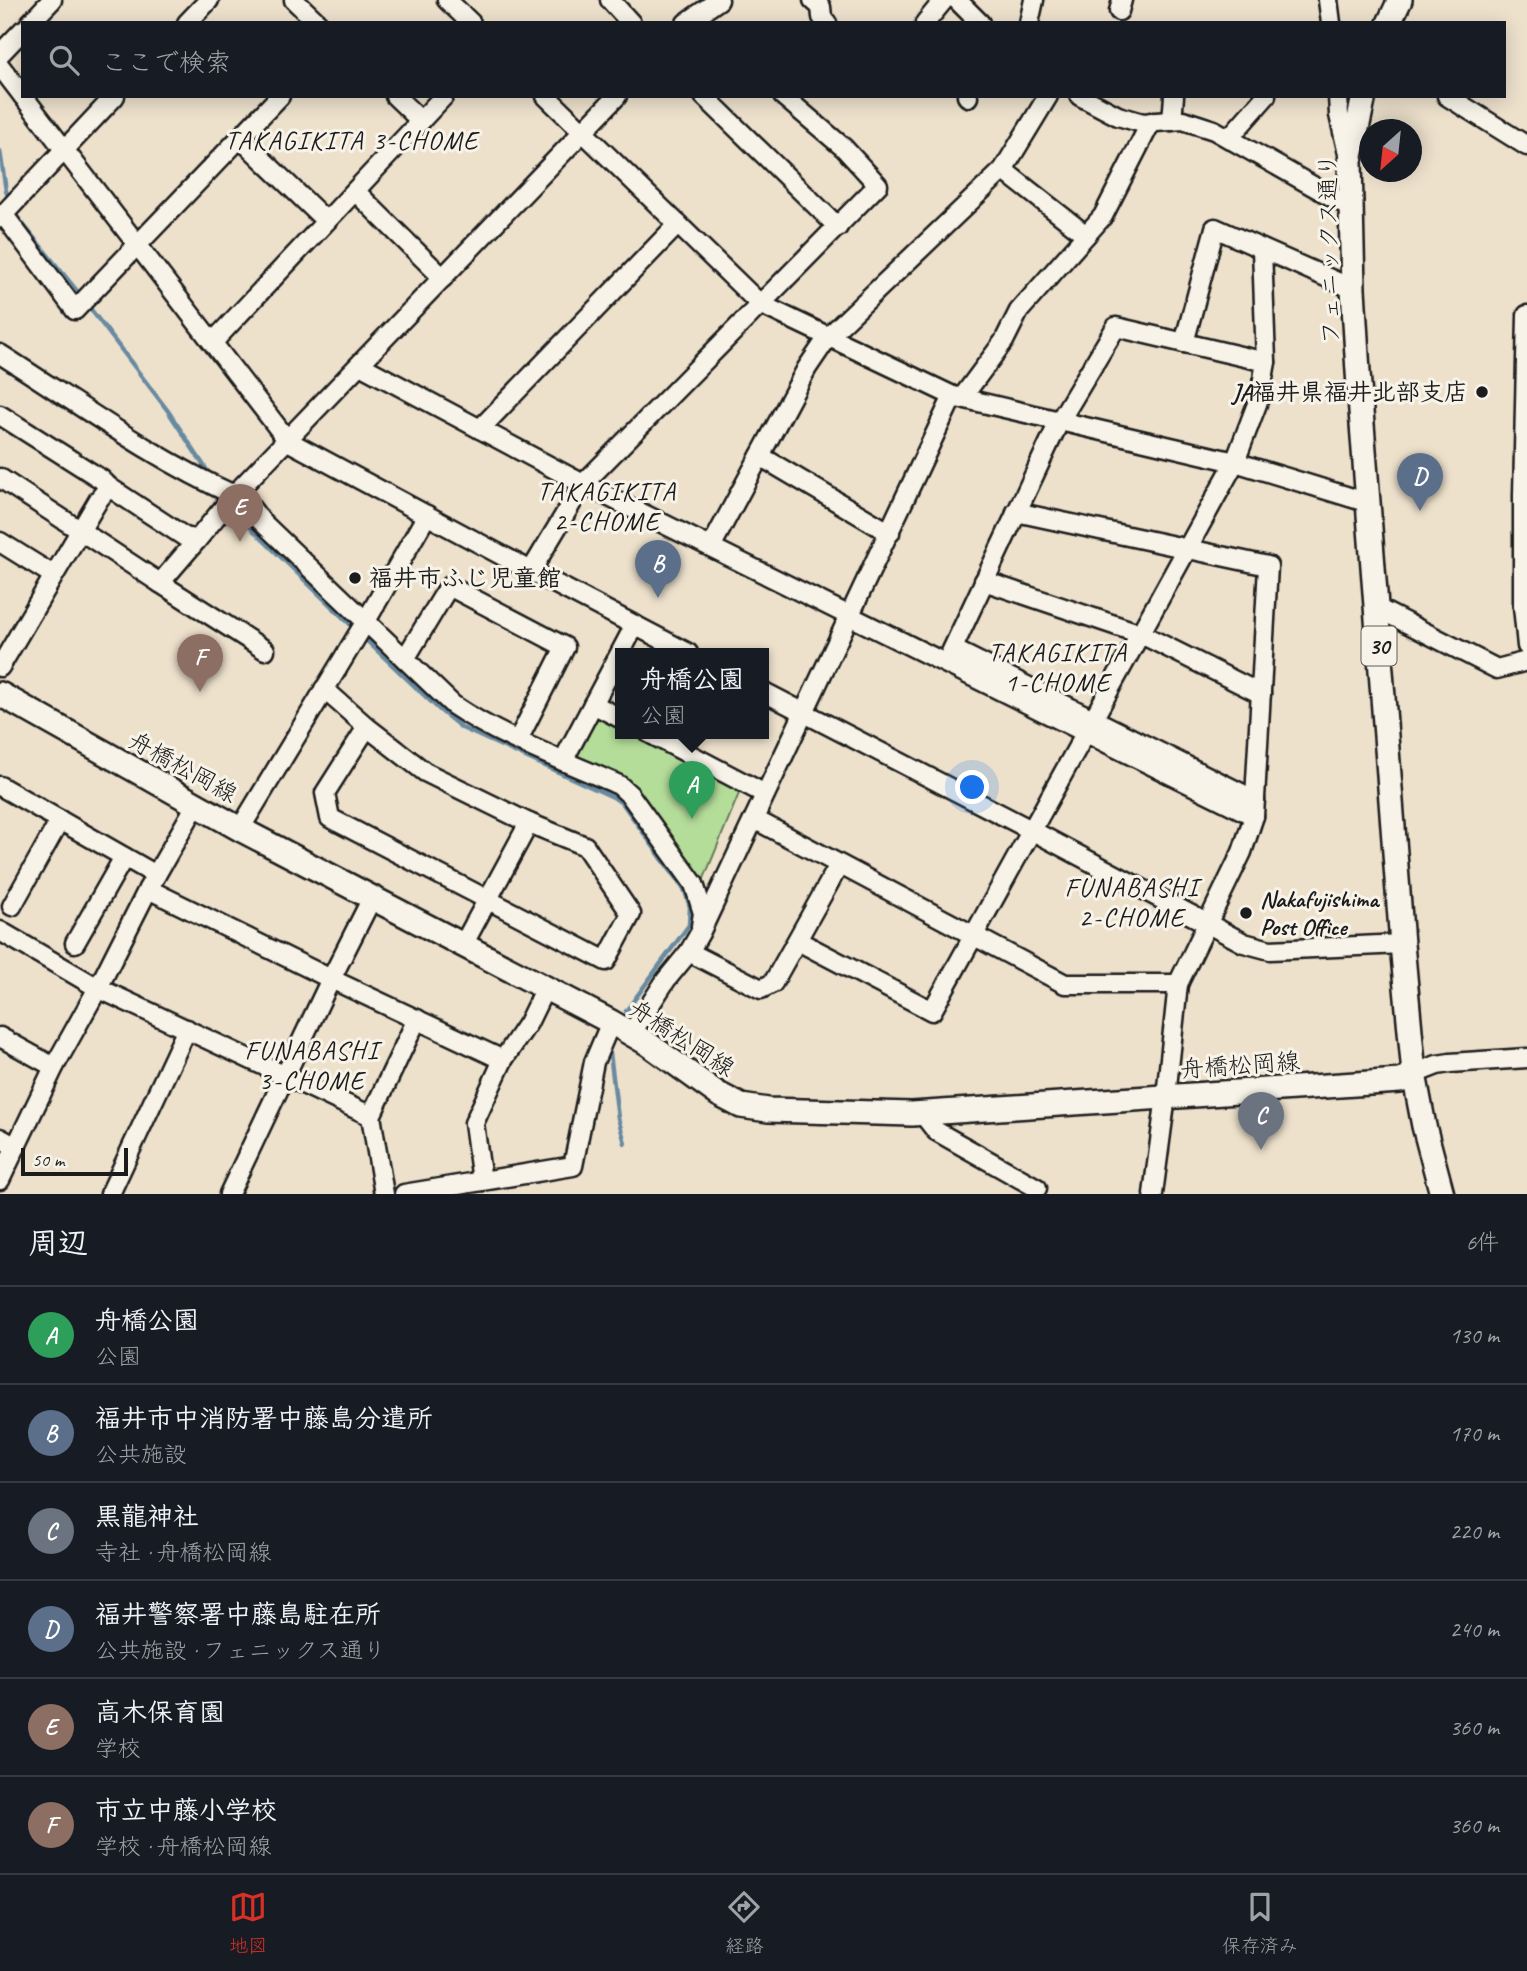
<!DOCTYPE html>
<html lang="ja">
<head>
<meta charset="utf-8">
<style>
	:root { --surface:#171b24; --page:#242831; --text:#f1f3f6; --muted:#9ea1a6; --line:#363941; --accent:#d93025 }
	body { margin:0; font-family:Caveat,"Klee One",sans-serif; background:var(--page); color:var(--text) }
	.compass { position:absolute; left:1359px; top:119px; width:63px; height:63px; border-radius:50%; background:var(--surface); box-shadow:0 4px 18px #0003; rotate:207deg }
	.scale { position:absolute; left:21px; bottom:18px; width:107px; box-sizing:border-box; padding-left:7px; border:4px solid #1c1c1c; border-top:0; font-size:19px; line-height:24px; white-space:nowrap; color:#1c1c1c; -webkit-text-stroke:5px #f7f3e8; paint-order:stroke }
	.you { position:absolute; left:973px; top:788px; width:24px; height:24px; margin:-18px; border:5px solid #fff; border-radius:50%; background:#1a73e8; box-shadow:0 0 0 10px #1a73e833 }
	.badge { display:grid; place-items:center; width:46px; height:46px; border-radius:50%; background:var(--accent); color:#fff; font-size:23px; font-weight:700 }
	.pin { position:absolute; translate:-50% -58px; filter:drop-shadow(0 2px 4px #0008) }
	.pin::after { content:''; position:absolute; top:37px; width:24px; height:21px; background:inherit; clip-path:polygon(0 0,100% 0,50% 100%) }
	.popup { position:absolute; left:615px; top:648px; width:154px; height:91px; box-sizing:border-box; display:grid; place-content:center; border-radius:0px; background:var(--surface); filter:drop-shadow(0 2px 5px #0005); font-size:23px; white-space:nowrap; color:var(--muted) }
	.popup b { font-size:26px; color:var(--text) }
	.popup::after { content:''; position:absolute; left:50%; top:100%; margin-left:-14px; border:14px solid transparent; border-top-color:var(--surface) }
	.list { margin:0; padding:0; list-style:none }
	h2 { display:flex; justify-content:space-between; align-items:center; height:91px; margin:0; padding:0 28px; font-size:30px }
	h2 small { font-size:23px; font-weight:400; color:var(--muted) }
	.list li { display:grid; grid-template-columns:46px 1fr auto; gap:21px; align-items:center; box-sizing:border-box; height:98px; padding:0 28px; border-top:2px solid var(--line) }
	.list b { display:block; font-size:26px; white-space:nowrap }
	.list p { margin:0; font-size:23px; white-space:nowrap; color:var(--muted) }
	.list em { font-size:23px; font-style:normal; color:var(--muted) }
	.icon { flex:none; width:38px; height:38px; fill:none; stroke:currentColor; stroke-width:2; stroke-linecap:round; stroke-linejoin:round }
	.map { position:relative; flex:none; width:1527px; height:1194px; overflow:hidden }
	.search { position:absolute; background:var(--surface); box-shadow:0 4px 18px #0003; left:21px; right:21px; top:21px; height:77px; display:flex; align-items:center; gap:18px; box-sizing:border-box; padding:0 24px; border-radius:0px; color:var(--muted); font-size:26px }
	.sheet { height:679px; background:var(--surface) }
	nav { display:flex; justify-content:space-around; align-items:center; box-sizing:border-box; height:98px; border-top:2px solid var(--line); background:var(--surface); font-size:19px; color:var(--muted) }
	nav a { display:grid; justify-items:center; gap:4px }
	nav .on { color:var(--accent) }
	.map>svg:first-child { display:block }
	.green { fill:#b4dd9a; stroke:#687c5b; stroke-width:2 }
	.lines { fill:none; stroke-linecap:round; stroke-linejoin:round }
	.stream { stroke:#688aa1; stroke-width:4.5 }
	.minor-casing { stroke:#1c1c1c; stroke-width:23 }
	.major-casing { stroke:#1c1c1c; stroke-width:28 }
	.minor { stroke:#f7f3e8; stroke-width:18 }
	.major { stroke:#f7f3e8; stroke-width:23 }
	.poi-dot { fill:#1c1c1c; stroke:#f7f3e8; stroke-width:2.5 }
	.labels { text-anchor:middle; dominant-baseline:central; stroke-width:6; stroke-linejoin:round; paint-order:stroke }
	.shield { fill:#f7f3e8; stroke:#5e5c59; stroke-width:2 }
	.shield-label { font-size:23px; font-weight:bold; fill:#1c1c1c }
	.street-label { font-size:24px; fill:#1c1c1c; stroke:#f7f3e8 }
	.poi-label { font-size:24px; font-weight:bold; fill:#1c1c1c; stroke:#f7f3e8; text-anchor:start }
	.neighbourhood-label { font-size:26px; letter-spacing:2px; fill:#1c1c1c; stroke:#f7f3e8 }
</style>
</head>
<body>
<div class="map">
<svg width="1527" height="1194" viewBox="0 0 1527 1194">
	<rect width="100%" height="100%" fill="#ede1cc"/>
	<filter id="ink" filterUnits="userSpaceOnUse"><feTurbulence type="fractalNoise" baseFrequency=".0143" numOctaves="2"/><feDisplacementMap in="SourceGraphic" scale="14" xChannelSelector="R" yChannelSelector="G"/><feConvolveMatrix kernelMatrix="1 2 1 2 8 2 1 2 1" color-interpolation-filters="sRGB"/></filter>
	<g filter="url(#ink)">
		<!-- green -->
		<path class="green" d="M596,712l24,13v8h16l104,58 -37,90 -18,-18 -49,-69 -62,-38z"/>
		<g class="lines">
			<!-- stream -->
			<g class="stream">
				<path d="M0,151l6,40 4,10"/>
				<path d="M13,210l4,7 64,79"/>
				<path d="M86,303l82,108 44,67"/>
				<path d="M233,504l21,27 102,99"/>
				<path d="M362,636l79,75 21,17 151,69 10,7 62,87 5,16 -1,18 -63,86"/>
				<path d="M610,1053l8,65 7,25"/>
			</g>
			<!-- minor casing -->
			<g class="minor-casing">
				<g id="minor">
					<path d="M294,0l24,23"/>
					<path d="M447,0l24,23"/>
					<path d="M610,0l21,23"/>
					<path d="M813,0l8,7 1,10 5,6"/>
					<path d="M957,0l23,23"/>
					<path d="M1328,0l3,23"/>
					<path d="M1119,11l3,-11"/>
					<path d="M30,23l22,-23"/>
					<path d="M187,23l22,-23"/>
					<path d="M686,23l33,-23"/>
					<path d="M925,23l19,-23"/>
					<path d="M1029,23l5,-23"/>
					<path d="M0,54l23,-24"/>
					<path d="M0,66l23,30"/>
					<path d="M23,96l265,345 243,130 157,82"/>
					<path d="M395,96l26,25"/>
					<path d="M546,96l214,208 193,92 282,66 134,41"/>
					<path d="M704,96l134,131"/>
					<path d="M967,96l1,1"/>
					<path d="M1080,96l38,20 25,7 40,-3 31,10 136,77"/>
					<path d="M1338,96l1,19 10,43"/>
					<path d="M1447,96l80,50"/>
					<path d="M1172,121l2,-25"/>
					<path d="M240,138l86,83"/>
					<path d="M1229,138l37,-42"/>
					<path d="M1003,170l83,65"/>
					<path d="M355,191l88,87"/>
					<path d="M3,214l72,96 205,-214"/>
					<path d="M0,218l115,-122"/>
					<path d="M1527,315l-4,180v111l4,40"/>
					<path d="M213,342l231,-246"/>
					<path d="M1184,343l31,-115 138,61"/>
					<path d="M0,354c76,48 152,104 234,141"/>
					<path d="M360,365l223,119 671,332"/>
					<path d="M961,399l43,-58 15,-30 84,-95 48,-94"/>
					<path d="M0,415l101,64 8,8"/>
					<path d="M480,429l198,-205"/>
					<path d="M760,456l130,77"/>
					<path d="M0,478l160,105 37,-43"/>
					<path d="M238,491l23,30 192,184c50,34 110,55 166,80l11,10 64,89 9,29 -2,13"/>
					<path d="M0,542l53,33"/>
					<path d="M711,547l96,-179 21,-31 175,-167 45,-74"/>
					<path d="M531,571l52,-87 295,-299 -34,-37 -61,-52"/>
					<path d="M984,581l157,53 120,60"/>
					<path d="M160,583l105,67"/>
					<path d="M1377,608l120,61 30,-8"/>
					<path d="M953,649l302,151"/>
					<path d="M405,659l44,-73 116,61 -47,93"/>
					<path d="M946,663l113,-241 57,-95 150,35"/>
					<path d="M0,667l99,-168 10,-12 76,50 12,3 37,-45 383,-399"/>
					<path d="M324,689l43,38 58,45 104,51 56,23 46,68 -25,47 -276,-143 -5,-25 42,-66"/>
					<path d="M764,692l267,138 213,113 26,7 132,-6"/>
					<path d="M593,704l27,14"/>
					<path d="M649,733l116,61"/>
					<path d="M563,761l72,-136"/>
					<path d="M0,786l156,89"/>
					<path d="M754,819l311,165h113l64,-132 12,-36 14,-250 -252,-54"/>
					<path d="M240,829l126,-208 61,-106"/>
					<path d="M148,889l183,90 172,81"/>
					<path d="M12,906l48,-86"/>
					<path d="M0,931l98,57 273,128"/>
					<path d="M798,941l134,70 303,-549 25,-66 6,-34 -4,-113"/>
					<path d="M75,943l49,-86"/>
					<path d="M463,945l66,-122"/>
					<path d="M689,952l72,37 12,-6 66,-118"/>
					<path d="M631,1034l35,-54 23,-28 11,-19c84,-179 170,-357 253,-537"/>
					<path d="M0,1037l54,30"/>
					<path d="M1414,1074l23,-9 13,-2 77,-5"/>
					<path d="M922,1113l14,18 101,57"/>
					<path d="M0,1138l16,9"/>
					<path d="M0,1180l54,-113 44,-79 50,-99 48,-84"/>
					<path d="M482,1181l-8,-58 29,-63 25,-37 17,-35"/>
					<path d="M110,1194l77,-165"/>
					<path d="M229,1194l102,-215 41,-81"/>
					<path d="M384,1194l-13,-78 46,-97"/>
					<path d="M404,1194l169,-28 21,-104 17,-40"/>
					<path d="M1153,1194l13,-98 12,-112"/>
				</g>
			</g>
			<!-- major casing -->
			<g class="major-casing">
				<g id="major">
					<path d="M1389,23l11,-23"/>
					<path d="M1364,96l-14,65 3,128 5,83 44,572 12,130 10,52 18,68"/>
					<path d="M0,694l240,135 371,193 36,21 71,51 23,12 27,4 144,4 488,-33 14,-7"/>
				</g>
			</g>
			<!-- minor -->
			<use href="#minor" class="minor"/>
			<!-- major -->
			<use href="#major" class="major"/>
		</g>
	</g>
	<!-- markers -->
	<g class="poi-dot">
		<circle cx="1482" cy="392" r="7"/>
		<circle cx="355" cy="578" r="7"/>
		<circle cx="1246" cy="913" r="7"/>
	</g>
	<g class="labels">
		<!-- shield labels -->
		<rect class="shield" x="1361.5" y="626.5" width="35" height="39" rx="5"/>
		<g class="shield-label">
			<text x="1379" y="646">30</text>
		</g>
		<!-- street labels -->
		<g class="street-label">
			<text transform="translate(1329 249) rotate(-91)">フェニックス通り</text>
			<text transform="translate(183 767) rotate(29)">舟橋松岡線</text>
			<text transform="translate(682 1038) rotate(33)">舟橋松岡線</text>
			<text transform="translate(1240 1065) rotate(-4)">舟橋松岡線</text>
		</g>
		<!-- poi labels -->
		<g class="poi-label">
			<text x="1468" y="392" text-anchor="end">JA福井県福井北部支店</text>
			<text x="369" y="578">福井市ふじ児童館</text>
			<text x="1260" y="899">Nakafujishima<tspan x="1260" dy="28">Post Office</tspan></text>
		</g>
		<!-- neighbourhood labels -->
		<g class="neighbourhood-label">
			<text x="352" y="140">TAKAGIKITA 3-CHOME</text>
			<text x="607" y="491">TAKAGIKITA<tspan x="607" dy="30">2-CHOME</tspan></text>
			<text x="1058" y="652">TAKAGIKITA<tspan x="1058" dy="30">1-CHOME</tspan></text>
			<text x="1132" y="887">FUNABASHI<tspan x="1132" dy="30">2-CHOME</tspan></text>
			<text x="312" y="1050">FUNABASHI<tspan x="312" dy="30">3-CHOME</tspan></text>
		</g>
	</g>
</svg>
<svg class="compass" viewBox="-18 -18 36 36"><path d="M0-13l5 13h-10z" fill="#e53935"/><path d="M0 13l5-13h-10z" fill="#9ea1a6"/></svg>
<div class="scale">50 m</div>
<div class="you"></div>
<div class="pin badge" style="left:692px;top:819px;background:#2e9e5b">A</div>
<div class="popup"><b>舟橋公園</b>公園</div>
<div class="pin badge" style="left:658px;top:598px;background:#5c6f8a">B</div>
<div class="pin badge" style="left:1261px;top:1150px;background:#6b7280">C</div>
<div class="pin badge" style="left:1420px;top:511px;background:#5c6f8a">D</div>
<div class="pin badge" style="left:240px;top:542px;background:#8d6e63">E</div>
<div class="pin badge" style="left:200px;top:692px;background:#8d6e63">F</div>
<div class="search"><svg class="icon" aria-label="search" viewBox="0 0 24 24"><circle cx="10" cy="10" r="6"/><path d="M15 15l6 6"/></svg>ここで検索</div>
</div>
<section class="sheet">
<h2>周辺<small>6件</small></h2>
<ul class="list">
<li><span class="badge" style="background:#2e9e5b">A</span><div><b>舟橋公園</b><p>公園</p></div><em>130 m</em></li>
<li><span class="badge" style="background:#5c6f8a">B</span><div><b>福井市中消防署中藤島分遣所</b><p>公共施設</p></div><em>170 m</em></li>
<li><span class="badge" style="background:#6b7280">C</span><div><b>黒龍神社</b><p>寺社 · 舟橋松岡線</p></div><em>220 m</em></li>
<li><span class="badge" style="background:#5c6f8a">D</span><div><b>福井警察署中藤島駐在所</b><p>公共施設 · フェニックス通り</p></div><em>240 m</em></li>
<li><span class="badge" style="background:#8d6e63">E</span><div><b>高木保育園</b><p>学校</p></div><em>360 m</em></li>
<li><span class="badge" style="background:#8d6e63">F</span><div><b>市立中藤小学校</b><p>学校 · 舟橋松岡線</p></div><em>360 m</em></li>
</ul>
</section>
<nav>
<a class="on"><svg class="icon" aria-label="map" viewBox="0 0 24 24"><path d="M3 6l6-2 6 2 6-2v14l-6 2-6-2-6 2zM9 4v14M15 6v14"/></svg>地図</a>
<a><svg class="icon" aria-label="directions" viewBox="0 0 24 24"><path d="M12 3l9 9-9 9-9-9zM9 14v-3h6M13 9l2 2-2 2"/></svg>経路</a>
<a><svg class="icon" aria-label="saved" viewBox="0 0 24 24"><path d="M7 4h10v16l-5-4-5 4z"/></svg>保存済み</a>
</nav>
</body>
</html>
